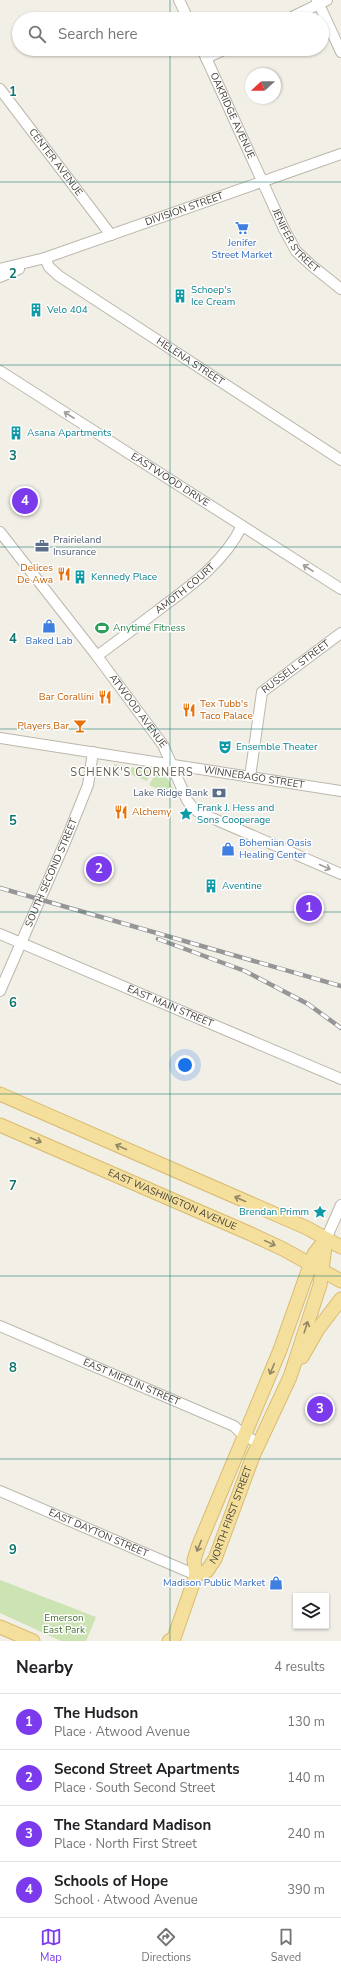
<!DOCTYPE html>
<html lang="en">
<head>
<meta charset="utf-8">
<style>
	:root { --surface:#fff; --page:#f2f2f2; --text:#202124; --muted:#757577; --line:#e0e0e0; --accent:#7c3aed }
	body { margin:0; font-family:"Nunito Sans",sans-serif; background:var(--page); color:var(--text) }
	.controls { position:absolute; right:12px; bottom:12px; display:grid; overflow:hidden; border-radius:0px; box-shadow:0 1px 3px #0004 }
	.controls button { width:36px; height:36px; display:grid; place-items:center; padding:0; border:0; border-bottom:1px solid var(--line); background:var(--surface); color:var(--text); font:20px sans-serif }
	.compass { position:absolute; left:245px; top:68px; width:36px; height:36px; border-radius:50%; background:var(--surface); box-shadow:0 1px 3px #0004; rotate:249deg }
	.you { position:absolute; left:185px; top:1065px; width:14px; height:14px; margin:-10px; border:3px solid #fff; border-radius:50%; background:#1a73e8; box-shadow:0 0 0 6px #1a73e833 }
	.badge { display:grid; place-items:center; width:26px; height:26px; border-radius:50%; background:var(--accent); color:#fff; font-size:13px; font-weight:700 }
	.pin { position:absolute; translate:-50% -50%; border:2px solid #fff; box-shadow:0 1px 4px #0006 }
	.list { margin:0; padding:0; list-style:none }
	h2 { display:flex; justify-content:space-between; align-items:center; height:52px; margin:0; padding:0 16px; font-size:17px }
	h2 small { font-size:13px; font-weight:400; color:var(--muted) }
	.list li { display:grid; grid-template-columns:26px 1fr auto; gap:12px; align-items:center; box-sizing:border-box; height:56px; padding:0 16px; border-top:1px solid var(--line) }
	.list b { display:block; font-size:15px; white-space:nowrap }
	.list p { margin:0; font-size:13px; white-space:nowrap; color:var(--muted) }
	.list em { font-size:13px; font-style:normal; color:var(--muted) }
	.icon { flex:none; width:22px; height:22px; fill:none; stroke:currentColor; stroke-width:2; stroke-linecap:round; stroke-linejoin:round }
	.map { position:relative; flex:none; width:341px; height:1641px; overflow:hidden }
	.search { position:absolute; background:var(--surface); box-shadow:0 1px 3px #0004; left:12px; right:12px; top:12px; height:44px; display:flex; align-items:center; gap:10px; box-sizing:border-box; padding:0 14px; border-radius:22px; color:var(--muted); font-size:15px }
	.sheet { height:276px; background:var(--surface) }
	nav { display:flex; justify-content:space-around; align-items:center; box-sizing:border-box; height:56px; border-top:1px solid var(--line); background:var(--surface); font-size:11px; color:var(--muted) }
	nav a { display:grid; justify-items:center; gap:2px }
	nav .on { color:var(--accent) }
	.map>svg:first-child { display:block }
	.green { fill:#cce3b3 }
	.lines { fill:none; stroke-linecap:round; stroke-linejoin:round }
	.minor-casing { stroke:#bcb7ab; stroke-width:12 }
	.major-casing { stroke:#d8bc6f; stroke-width:15 }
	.minor { stroke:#fff; stroke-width:10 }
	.major { stroke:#f5df9d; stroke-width:13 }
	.rail-casing { stroke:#969696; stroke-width:4.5 }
	.rail { stroke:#fff; stroke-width:3; stroke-dasharray:9; stroke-linecap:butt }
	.oneway { stroke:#a29f9b }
	.oneway2 { stroke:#948765 }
	.grid { fill:none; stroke:#0f766e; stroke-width:1; stroke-opacity:0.55 }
	.labels { text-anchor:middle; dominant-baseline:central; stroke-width:3; stroke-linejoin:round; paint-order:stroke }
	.street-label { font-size:10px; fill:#443f37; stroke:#fff }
	.shop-label { font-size:10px; fill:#366cbe; stroke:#fff }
	.culture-label { font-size:10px; fill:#0d838f; stroke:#fff; text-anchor:start }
	.service-label { font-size:10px; fill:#4e5e75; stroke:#fff; text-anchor:start }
	.food-label { font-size:10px; fill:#c56008; stroke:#fff; text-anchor:end }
	.leisure-label { font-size:10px; fill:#27864d; stroke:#fff; text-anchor:start }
	.park-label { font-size:10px; fill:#46712f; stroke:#fff }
	.neighbourhood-label { font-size:11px; letter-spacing:1px; fill:#665e4f; stroke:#fff }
	.grid-label { font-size:13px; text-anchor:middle; font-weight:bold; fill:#0f766e; stroke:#fff; stroke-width:3; stroke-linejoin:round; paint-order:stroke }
</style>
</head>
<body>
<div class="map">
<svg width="341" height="1641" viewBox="0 0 341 1641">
	<rect width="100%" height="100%" fill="#f2efe7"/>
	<!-- green -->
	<g class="green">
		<path d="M114,764l37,7 -4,10 -34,-14z"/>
		<path d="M154,771l14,8 7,14 -4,2 -22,-10 4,-7z"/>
		<path d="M0,1580l96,37 -10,24h-25l-61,-28z"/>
	</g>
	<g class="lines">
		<!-- minor casing -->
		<g class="minor-casing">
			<g id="minor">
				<path d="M179,0l9,19"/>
				<path d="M317,0l24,52"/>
				<path d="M288,19l39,-19"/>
				<path id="s1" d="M202,49l82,180 12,22 15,14 30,24"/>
				<path d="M206,58l20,-9"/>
				<path id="s2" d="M0,89l111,146"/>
				<path id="s3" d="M45,258l4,9 10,9 282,184"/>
				<path id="s4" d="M0,269l45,-11 296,-104"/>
				<path d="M0,277l19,-8"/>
				<path id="s5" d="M0,371l341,218"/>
				<path id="s6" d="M0,532l97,124 66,89 24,55 5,7 6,5 143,62"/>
				<path id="s7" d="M97,656c22,-16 43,-32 64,-48 32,-24 63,-46 81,-82"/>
				<path id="s8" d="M0,738l341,53"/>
				<path id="s9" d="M250,777l12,-85 79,-59"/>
				<path id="s10" d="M0,934l341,145"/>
				<path id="s11" d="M0,991l66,-151 22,-55 5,-33"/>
				<path d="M326,1239l15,-34"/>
				<path id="s12" d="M0,1326l234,100 9,9 16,8"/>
				<path id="s13" d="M0,1491l196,84"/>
			</g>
		</g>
		<!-- major casing -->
		<g class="major-casing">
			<g id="major">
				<path d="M0,1094l307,134 34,19"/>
				<path id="s14" d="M0,1125l251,109 32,15 58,32"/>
				<path d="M302,1357l16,-28 23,-30"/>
				<path id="s15" d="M196,1575l11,-4 8,-12 38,-103 37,-79 30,-92 6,-46"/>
				<path d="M196,1575l-2,-15 4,-13 82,-197 34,-96 12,-15"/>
				<path d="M0,1627l33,14"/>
				<path d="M169,1641l5,-3 22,-63"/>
			</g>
		</g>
		<!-- minor -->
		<use href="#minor" class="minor"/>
		<!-- major -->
		<use href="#major" class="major"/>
		<!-- rail casing -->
		<g class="rail-casing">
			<g id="rail">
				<path d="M0,888l341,98"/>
				<path d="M158,939l87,32 63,33 33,24"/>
			</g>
		</g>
		<!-- rail -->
		<use href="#rail" class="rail"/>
	</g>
	<!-- one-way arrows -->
	<defs><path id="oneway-shaft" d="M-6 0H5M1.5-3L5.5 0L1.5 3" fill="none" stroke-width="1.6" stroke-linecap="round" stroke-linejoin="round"/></defs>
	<g class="oneway">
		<use href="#oneway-shaft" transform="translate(69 415) rotate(-147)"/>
		<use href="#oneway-shaft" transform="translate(308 568) rotate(-147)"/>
		<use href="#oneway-shaft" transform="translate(325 867) rotate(24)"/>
	</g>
	<g class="oneway2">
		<use href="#oneway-shaft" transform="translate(36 1140) rotate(23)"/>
		<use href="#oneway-shaft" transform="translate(121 1147) rotate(-156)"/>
		<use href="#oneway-shaft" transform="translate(240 1199) rotate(-156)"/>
		<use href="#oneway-shaft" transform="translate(270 1243) rotate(25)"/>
		<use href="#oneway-shaft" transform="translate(306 1327) rotate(-72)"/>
		<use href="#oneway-shaft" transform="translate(272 1369) rotate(113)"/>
		<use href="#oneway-shaft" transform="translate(199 1546) rotate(112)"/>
	</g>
	<!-- grid -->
	<path class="grid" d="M170,0v19M170,49v1592M0,182h341M0,365h341M0,547h341M0,729h341M0,912h341M0,1094h341M0,1276h341M0,1459h341"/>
	<!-- icons -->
	<defs>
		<g id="supermarket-bare" transform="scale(1.08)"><path d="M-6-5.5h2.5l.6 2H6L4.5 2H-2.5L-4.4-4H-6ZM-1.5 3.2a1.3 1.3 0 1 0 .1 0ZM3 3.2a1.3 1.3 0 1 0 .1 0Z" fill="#3f7fe0" stroke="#fff" stroke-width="2.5" paint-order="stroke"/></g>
		<g id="building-bare" transform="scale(1.08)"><path d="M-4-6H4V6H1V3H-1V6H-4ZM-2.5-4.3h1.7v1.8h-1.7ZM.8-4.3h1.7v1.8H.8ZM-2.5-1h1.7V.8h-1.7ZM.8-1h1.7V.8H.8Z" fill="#0f9aa8" stroke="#fff" stroke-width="2.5" paint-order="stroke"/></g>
		<g id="office-bare" transform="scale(1.08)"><path d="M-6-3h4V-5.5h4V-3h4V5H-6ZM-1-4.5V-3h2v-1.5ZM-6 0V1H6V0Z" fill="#5c6f8a" stroke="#fff" stroke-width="2.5" paint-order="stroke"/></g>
		<g id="restaurant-bare" transform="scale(1.08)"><path d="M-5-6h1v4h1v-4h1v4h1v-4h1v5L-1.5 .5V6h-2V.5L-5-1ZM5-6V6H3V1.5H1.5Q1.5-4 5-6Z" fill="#e8710a" stroke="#fff" stroke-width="2.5" paint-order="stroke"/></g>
		<g id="shop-bare" transform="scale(1.08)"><path d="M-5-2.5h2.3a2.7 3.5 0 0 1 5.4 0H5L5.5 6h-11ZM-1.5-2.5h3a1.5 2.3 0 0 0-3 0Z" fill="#3f7fe0" stroke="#fff" stroke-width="2.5" paint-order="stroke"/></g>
		<g id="stadium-bare" transform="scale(1.08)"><path d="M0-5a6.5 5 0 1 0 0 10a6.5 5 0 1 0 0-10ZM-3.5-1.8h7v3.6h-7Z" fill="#2e9e5b" stroke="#fff" stroke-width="2.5" paint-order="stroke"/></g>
		<g id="bar-bare" transform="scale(1.08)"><path d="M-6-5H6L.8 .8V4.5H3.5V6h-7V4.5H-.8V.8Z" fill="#e8710a" stroke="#fff" stroke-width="2.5" paint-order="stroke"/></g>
		<g id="theatre-bare" transform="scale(1.08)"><path d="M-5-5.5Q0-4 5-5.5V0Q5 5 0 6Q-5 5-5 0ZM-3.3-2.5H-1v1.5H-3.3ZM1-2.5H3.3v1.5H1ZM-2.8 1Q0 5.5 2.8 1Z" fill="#0f9aa8" stroke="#fff" stroke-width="2.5" paint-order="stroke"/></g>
		<g id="bank-bare" transform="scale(1.08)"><path d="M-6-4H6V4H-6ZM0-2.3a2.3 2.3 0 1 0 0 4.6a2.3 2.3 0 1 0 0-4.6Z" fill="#5c6f8a" stroke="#fff" stroke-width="2.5" paint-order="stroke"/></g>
		<g id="sight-bare" transform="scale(1.08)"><path d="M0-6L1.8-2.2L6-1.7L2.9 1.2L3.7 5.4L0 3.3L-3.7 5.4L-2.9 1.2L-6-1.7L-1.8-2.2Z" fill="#0f9aa8" stroke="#fff" stroke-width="2.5" paint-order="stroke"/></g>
	</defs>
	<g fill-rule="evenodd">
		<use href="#supermarket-bare" x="242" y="228"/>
		<use href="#building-bare" x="180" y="296"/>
		<use href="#building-bare" x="36" y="310"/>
		<use href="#building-bare" x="16" y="433"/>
		<use href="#office-bare" x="42" y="546"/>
		<use href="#restaurant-bare" x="64" y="574"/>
		<use href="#building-bare" x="80" y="577"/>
		<use href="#shop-bare" x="49" y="626"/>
		<use href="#stadium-bare" x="102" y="628"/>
		<use href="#restaurant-bare" x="105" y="697"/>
		<use href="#restaurant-bare" x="189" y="710"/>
		<use href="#bar-bare" x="80" y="726"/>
		<use href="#theatre-bare" x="225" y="747"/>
		<use href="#bank-bare" x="219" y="793"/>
		<use href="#restaurant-bare" x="121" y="812"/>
		<use href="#sight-bare" x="186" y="814"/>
		<use href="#shop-bare" x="228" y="849"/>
		<use href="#building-bare" x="211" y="886"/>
		<use href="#sight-bare" x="320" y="1212"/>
		<use href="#shop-bare" x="276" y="1583"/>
	</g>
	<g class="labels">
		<!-- street labels -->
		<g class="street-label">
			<text stroke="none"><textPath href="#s1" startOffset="73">OAKRIDGE AVENUE</textPath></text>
			<text stroke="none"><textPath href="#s2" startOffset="92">CENTER AVENUE</textPath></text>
			<text stroke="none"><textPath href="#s4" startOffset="194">DIVISION STREET</textPath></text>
			<text stroke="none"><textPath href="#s1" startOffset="214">JENIFER STREET</textPath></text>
			<text stroke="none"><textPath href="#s3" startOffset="180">HELENA STREET</textPath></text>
			<text stroke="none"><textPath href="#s5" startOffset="202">EASTWOOD DRIVE</textPath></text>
			<text stroke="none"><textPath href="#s7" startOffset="111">AMOTH COURT</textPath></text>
			<text stroke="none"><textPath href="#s9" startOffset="128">RUSSELL STREET</textPath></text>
			<text stroke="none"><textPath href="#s6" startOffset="226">ATWOOD AVENUE</textPath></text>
			<text stroke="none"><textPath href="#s8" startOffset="257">WINNEBAGO STREET</textPath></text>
			<text stroke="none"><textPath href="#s11" startOffset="129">SOUTH SECOND STREET</textPath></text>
			<text stroke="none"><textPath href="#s10" startOffset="185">EAST MAIN STREET</textPath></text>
			<text stroke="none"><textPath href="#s14" startOffset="188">EAST WASHINGTON AVENUE</textPath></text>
			<text stroke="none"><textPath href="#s12" startOffset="143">EAST MIFFLIN STREET</textPath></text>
			<text stroke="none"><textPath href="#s15" startOffset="73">NORTH FIRST STREET</textPath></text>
			<text stroke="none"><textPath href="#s13" startOffset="107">EAST DAYTON STREET</textPath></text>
		</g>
		<!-- shop labels -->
		<g class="shop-label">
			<text x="242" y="243">Jenifer<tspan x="242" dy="12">Street Market</tspan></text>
			<text x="49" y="641">Baked Lab</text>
			<text x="239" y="843" text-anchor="start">Bohemian Oasis<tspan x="239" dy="12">Healing Center</tspan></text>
			<text x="265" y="1583" text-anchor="end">Madison Public Market</text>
		</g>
		<!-- culture labels -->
		<g class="culture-label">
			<text x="191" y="290">Schoep's<tspan x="191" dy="12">Ice Cream</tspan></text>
			<text x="47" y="310">Velo 404</text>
			<text x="27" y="433">Asana Apartments</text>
			<text x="91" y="577">Kennedy Place</text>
			<text x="236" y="747">Ensemble Theater</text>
			<text x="197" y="808">Frank J. Hess and<tspan x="197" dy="12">Sons Cooperage</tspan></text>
			<text x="222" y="886">Aventine</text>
			<text x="309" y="1212" text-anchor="end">Brendan Primm</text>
		</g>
		<!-- service labels -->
		<g class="service-label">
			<text x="53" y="540">Prairieland<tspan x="53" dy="12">Insurance</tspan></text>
			<text x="208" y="793" text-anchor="end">Lake Ridge Bank</text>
		</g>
		<!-- food labels -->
		<g class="food-label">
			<text x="53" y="568">Delices<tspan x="53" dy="12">De Awa</tspan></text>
			<text x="94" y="697">Bar Corallini</text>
			<text x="200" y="704" text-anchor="start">Tex Tubb's<tspan x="200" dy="12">Taco Palace</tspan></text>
			<text x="69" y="726">Players Bar</text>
			<text x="132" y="812" text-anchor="start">Alchemy</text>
		</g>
		<!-- leisure labels -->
		<g class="leisure-label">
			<text x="113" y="628">Anytime Fitness</text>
		</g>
		<!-- park labels -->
		<g class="park-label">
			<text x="64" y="1618">Emerson<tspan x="64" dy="12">East Park</tspan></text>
		</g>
		<!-- neighbourhood labels -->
		<g class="neighbourhood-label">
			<text x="132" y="772">SCHENK'S CORNERS</text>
		</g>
	</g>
	<g class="grid-label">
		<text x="13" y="96">1</text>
		<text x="13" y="278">2</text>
		<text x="13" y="460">3</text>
		<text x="13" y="643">4</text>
		<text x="13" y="825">5</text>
		<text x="13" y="1007">6</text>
		<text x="13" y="1190">7</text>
		<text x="13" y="1372">8</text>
		<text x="13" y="1554">9</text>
	</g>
</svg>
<div class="controls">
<button><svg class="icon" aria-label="layers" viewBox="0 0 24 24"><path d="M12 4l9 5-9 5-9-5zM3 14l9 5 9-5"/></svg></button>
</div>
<svg class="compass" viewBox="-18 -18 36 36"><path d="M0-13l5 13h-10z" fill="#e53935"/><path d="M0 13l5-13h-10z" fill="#757577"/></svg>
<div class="you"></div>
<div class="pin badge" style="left:309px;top:908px">1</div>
<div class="pin badge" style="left:99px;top:869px">2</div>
<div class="pin badge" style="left:320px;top:1409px">3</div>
<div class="pin badge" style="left:25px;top:501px">4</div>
<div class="search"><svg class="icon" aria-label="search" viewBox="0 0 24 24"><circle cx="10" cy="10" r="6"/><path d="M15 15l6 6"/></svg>Search here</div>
</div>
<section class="sheet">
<h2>Nearby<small>4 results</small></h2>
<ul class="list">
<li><span class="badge">1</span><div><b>The Hudson</b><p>Place · Atwood Avenue</p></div><em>130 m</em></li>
<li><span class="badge">2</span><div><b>Second Street Apartments</b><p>Place · South Second Street</p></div><em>140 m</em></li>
<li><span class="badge">3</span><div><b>The Standard Madison</b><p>Place · North First Street</p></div><em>240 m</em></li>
<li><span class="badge">4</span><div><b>Schools of Hope</b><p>School · Atwood Avenue</p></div><em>390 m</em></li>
</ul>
</section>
<nav>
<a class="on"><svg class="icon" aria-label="map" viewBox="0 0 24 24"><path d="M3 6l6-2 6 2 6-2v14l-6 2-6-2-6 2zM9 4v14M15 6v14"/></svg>Map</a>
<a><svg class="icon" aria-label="directions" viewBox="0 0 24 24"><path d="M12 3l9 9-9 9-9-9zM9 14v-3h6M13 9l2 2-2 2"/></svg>Directions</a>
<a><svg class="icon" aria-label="saved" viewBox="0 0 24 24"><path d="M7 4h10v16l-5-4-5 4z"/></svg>Saved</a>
</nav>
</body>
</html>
